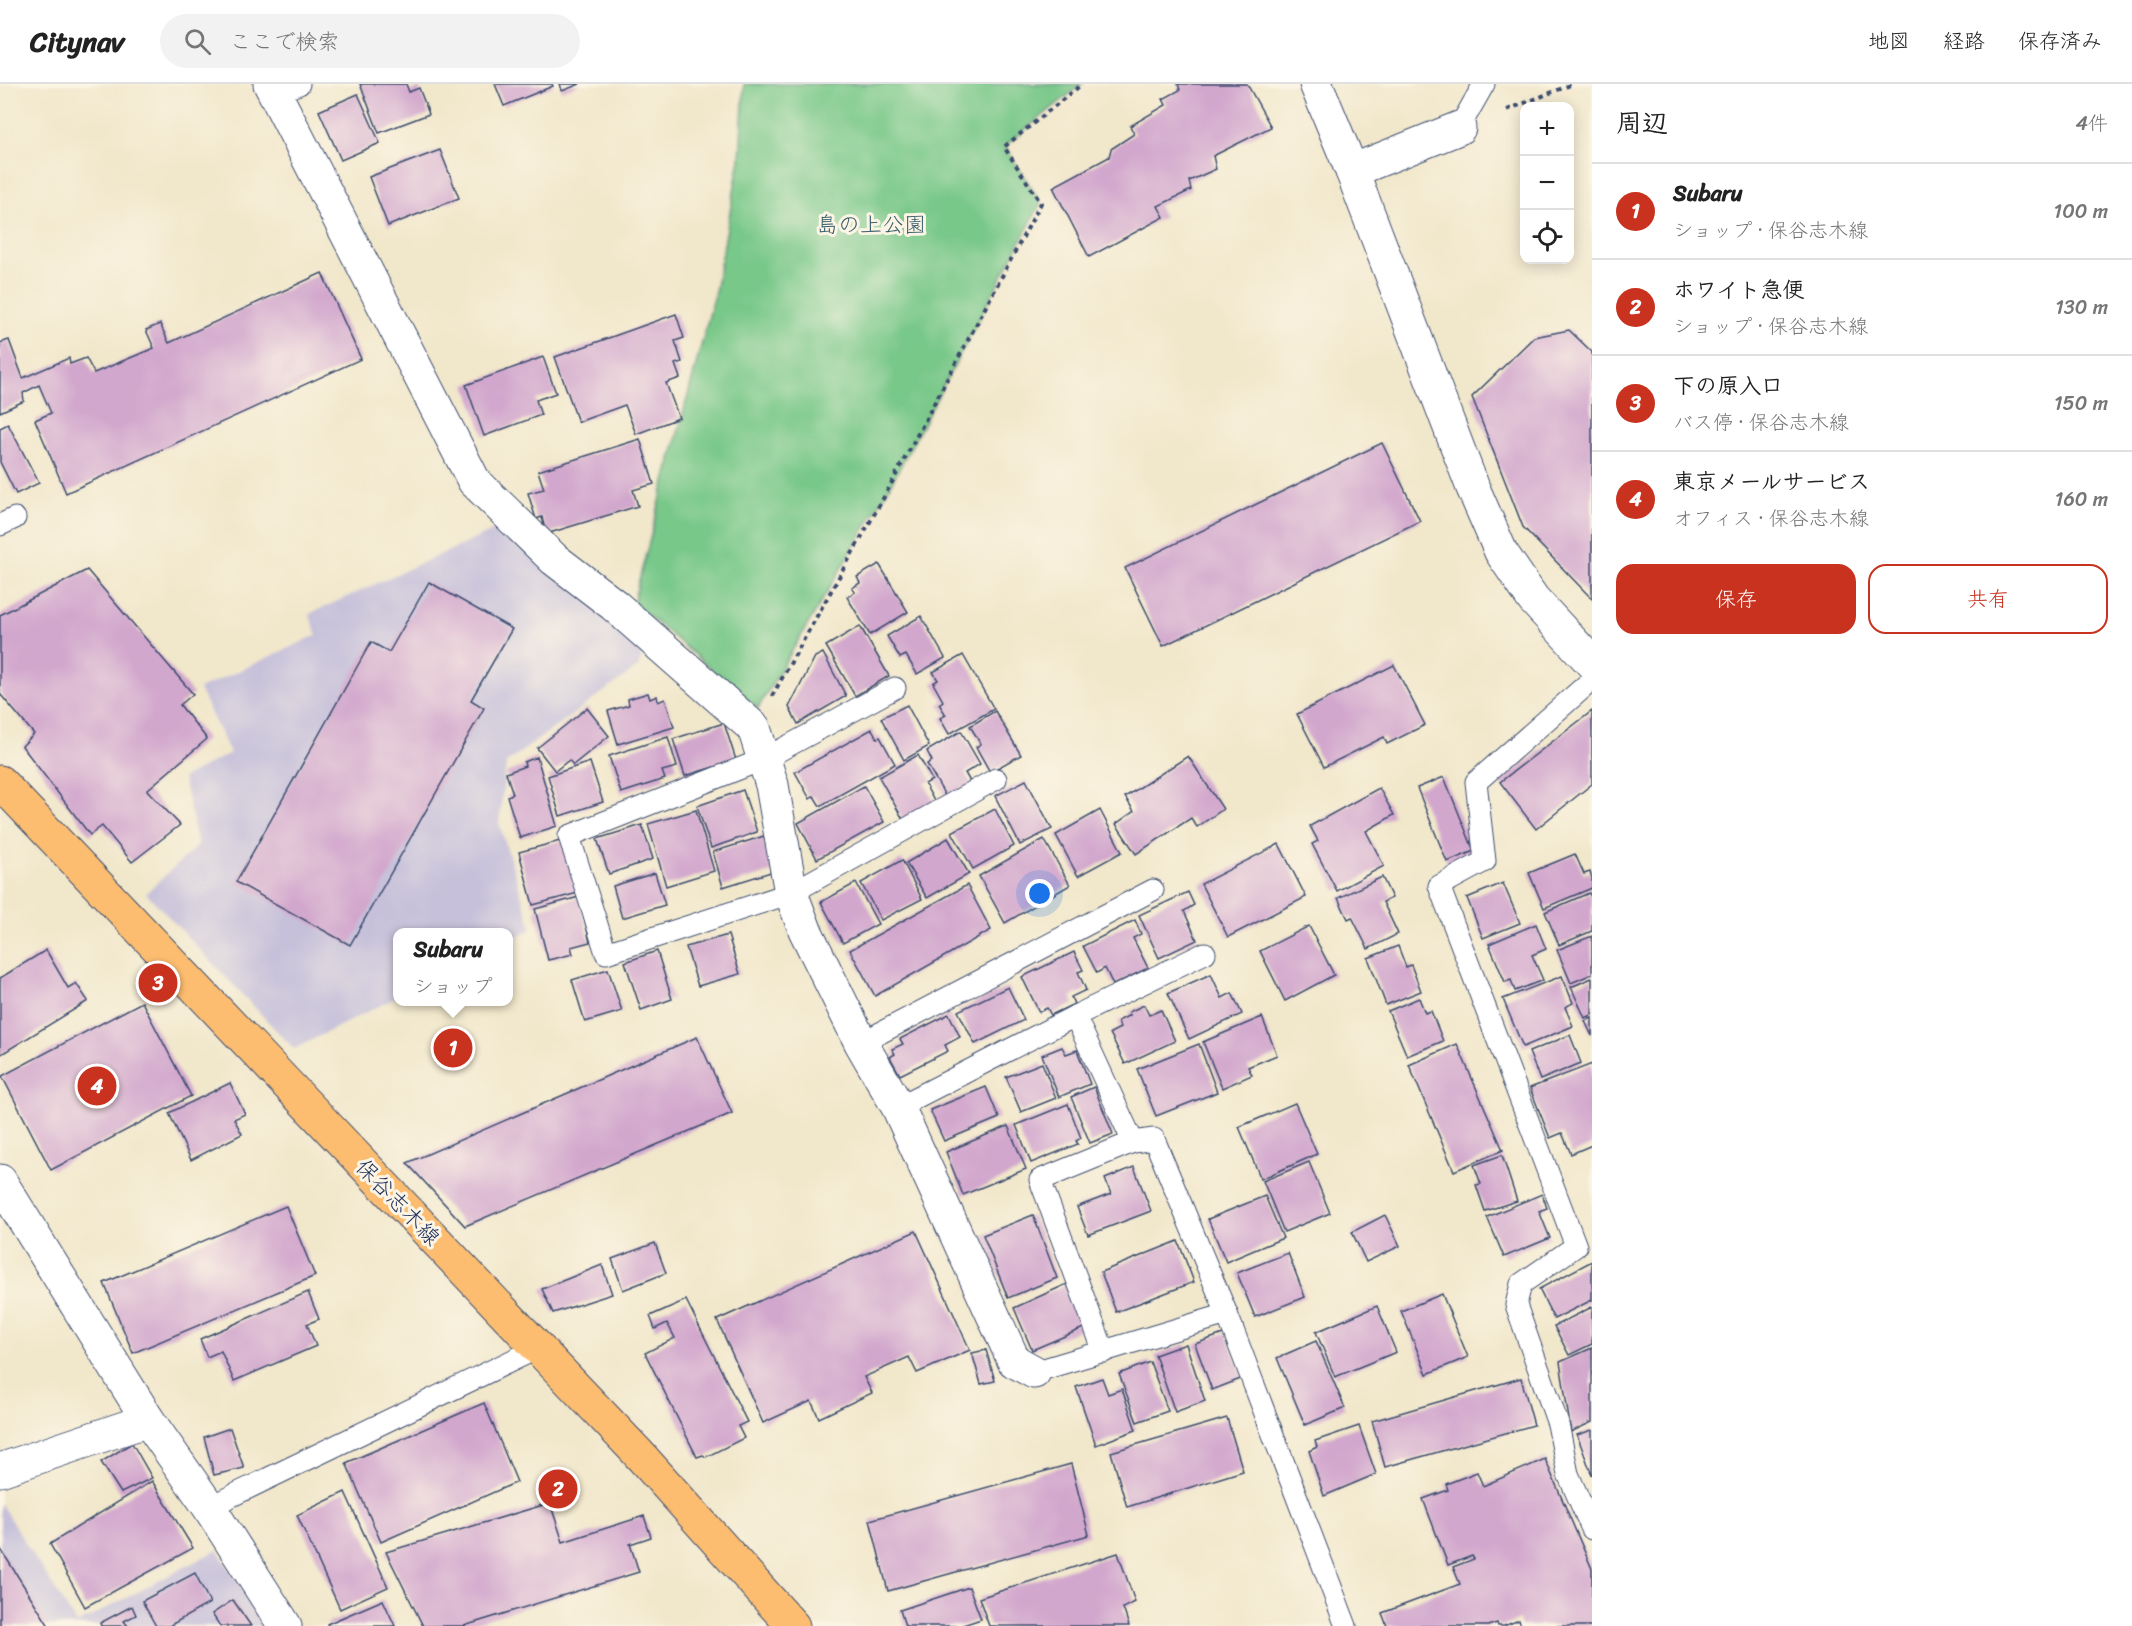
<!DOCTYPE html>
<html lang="ja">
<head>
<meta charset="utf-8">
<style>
	:root { --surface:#fff; --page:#f2f2f2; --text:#222; --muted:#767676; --line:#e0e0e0; --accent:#c8321e }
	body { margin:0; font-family:Sriracha,"Klee One",sans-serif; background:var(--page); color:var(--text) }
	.controls { position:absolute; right:18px; top:18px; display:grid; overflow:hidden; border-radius:12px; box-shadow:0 3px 15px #0003 }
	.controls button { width:54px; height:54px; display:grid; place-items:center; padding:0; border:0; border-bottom:2px solid var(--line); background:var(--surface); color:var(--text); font:30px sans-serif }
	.you { position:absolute; left:1040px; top:810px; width:21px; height:21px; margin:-15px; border:4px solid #fff; border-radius:50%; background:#1a73e8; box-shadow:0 0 0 9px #1a73e833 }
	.badge { display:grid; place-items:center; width:39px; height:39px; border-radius:50%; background:var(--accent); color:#fff; font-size:20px; font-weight:700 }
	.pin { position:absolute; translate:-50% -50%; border:3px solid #fff; box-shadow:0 2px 6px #0006 }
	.popup { position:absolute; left:393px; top:844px; width:120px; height:78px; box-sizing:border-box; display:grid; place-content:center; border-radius:12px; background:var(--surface); filter:drop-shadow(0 2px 4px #0005); font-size:20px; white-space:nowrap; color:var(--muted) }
	.popup b { font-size:22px; color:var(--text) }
	.popup::after { content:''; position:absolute; left:50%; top:100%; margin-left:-12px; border:12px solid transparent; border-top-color:var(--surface) }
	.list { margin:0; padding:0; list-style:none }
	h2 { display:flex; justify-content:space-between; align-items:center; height:78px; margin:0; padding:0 24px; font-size:26px }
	h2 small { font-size:20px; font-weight:400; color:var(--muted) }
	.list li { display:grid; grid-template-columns:39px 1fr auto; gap:18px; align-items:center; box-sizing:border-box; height:96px; padding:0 24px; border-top:2px solid var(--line) }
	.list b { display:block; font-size:22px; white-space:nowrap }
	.list p { margin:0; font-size:20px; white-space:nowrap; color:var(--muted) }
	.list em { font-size:20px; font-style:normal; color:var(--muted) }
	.actions { display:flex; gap:12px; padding:18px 24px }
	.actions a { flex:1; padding:14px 0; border:2px solid var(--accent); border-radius:18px; text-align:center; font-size:21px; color:var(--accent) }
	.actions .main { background:var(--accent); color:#fff }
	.icon { flex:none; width:33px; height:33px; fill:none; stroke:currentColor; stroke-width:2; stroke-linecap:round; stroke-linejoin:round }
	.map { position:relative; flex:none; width:1592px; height:1542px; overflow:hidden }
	header { display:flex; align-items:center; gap:36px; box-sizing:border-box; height:84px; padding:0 30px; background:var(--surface); border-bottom:2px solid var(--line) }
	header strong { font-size:28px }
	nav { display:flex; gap:33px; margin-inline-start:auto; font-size:21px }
	.search { width:420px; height:54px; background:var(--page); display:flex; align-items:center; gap:15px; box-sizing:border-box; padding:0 21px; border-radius:33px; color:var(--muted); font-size:22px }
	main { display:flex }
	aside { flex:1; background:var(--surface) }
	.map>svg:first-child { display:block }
	.industrial { fill:#c6c0da }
	.green { fill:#78c889; stroke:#4a7c74; stroke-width:1.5 }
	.building { fill:#d2a7cd }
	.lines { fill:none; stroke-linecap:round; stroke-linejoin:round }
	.service-casing { stroke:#3b4b6e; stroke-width:23 }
	.minor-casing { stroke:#3b4b6e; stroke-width:35 }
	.tertiary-casing { stroke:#3b4b6e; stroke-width:35 }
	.primary-casing { stroke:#3b4b6e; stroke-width:35 }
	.path { stroke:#3b4b6e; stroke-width:4; stroke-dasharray:4.5 4.5; stroke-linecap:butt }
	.service { stroke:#fff; stroke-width:21 }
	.minor { stroke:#fff; stroke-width:33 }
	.tertiary { stroke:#fff; stroke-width:33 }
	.primary { stroke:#fcbd6f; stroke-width:33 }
	.labels { text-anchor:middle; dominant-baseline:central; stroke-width:6; stroke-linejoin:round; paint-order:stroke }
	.park-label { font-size:22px; fill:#375d6b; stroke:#fcf5e5 }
	.street-label { font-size:22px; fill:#1b2f5e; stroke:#fcf5e5 }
</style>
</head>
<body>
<header>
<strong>Citynav</strong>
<div class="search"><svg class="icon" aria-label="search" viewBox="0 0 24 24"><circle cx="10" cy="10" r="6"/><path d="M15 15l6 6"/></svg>ここで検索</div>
<nav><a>地図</a><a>経路</a><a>保存済み</a></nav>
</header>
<main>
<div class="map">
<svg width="1592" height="1542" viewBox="0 0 1592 1542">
	<rect width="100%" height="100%" fill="#fcf5e5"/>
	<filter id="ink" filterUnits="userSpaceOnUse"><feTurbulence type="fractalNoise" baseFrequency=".0167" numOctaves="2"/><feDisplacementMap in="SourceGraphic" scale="12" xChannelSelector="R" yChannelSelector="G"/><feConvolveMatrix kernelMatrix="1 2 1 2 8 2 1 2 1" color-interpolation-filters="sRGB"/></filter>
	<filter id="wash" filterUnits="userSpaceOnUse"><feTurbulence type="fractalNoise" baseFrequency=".008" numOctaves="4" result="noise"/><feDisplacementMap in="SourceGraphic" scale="24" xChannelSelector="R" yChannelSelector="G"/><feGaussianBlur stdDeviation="1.35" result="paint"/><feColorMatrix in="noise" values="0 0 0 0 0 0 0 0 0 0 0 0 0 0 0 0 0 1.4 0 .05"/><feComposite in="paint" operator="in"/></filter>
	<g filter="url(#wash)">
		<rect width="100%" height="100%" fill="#f1e7cb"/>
		<!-- industrial -->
		<g class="industrial">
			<path d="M499,444l146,118 -7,21 -132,96 -7,60 33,106 -23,12 -1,-9h-110l-1,65 -103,52 -148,-156 52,-48 -15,-67 47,-25 -31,-64 118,-54 -8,-21z"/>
			<path d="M0,1419l77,121 140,-74 51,76h-268z"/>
		</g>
		<!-- green -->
		<path class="green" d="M744,0h338l-77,62 36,57 -152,285 -131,220 -125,-105 81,-306 26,-138z"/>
		<g id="blocks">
			<!-- building -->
			<g class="building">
				<path d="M360,0h46l3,8 10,-4 10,26 -50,19z"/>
				<path d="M495,0h57l1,2 -49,20z"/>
				<path d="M560,0h20l-18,7z"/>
				<path d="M1178,0h69l24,43 -58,29 3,13 -27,12 2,9 -33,16 6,11 -75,40 -36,-70 56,-30 2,-8 23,-15 -4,-8 36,-21 -3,-6 17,-9z"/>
				<path d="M358,10l22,49 -39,17 -22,-49z"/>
				<path d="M440,66l19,48 -71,28 -19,-49z"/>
				<path d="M322,189l39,86 -295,134 -31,-73 16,-7 -12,-28 -16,8 1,8 -24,11v-69l9,-3 14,38 46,-20 1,6 16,-6 8,15 60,-25 -8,-18 14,-6 9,19z"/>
				<path d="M676,230l8,24 -9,3 7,21 -7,2 5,14 -14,5 13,35 -43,16 -11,-29 -47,17 -23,-65z"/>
				<path d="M1569,246l23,22v247l-69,-72 -51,-130 62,-60z"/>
				<path d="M543,273l13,36 -20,7 5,15 -57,21 -18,-51z"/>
				<path d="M8,340l31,59 -23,11 -16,-32v-34z"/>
				<path d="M640,355l14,45 -21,6 5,16 -92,28 -4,-17 -6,2 -8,-26 16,-4 -6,-18z"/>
				<path d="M1382,359l38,78 -257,125 -38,-78z"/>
				<path d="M879,480l29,48 -38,23 -23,-38 8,-5 -3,-4 8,-5 -3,-6z"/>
				<path d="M87,486l106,124 -13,11 27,34 -60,51 33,35 -48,37 -30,-36 -12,9 -68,-89 12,-12 -34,-40v-79z"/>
				<path d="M429,498l83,47 -41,71 13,8 -134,237 -114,-63 135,-240 18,10z"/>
				<path d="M921,532l24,42 -28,16 -11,-19 -6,3 -13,-22z"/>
				<path d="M860,542l29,50 -34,20 -29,-50z"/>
				<path d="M823,569l23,43 -48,28 -9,-17 26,-50z"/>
				<path d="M963,571l31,54 -45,25 -9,-16 6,-3 -7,-11 4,-3 -10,-18 5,-3 -5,-8z"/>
				<path d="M1394,581l31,60 -38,19 -3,-7 -60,30 -27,-53z"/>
				<path d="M648,609l2,6 7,-3 1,6 7,-3 9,28 -56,17 -10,-33 21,-6 -1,-6z"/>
				<path d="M907,621l22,41 -25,14 -23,-42z"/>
				<path d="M587,624l22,28 -36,29 -4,-5 -14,11 -18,-23z"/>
				<path d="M995,627l26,44 -31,17 -14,-25 5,-3 -11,-18z"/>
				<path d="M1592,627v73l-56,45 -36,-47z"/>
				<path d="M724,639l12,37 -51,16 -12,-37z"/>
				<path d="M872,645l5,9 3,-1 15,27 -75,42 -6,-10 -4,3 -15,-27z"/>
				<path d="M961,647l19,33 -15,9 7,12 -25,14 -20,-35 5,-3 -5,-10z"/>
				<path d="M668,653l9,30 -15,4 3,8 -44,14 -12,-37z"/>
				<path d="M918,671l14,25 -7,4 10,19 -31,18 -25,-44z"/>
				<path d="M1188,672l35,53 -26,18 -6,-9 -55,36 -20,-30 18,-13 -9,-14z"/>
				<path d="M537,673l20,69 -37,12 -13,-42 6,-2 -7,-21 19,-7 -1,-4z"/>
				<path d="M590,678l13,40 -43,14 -12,-40z"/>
				<path d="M1444,693l30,74 -27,11 -30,-74z"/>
				<path d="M1026,696l26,49 -32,16 -25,-49z"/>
				<path d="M864,702l20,36 -67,37 -19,-36z"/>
				<path d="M1379,704l15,27 -28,16 18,35 -47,25 -25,-47 6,-3 -8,-15z"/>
				<path d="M743,706l14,42 -46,16 -14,-42z"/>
				<path d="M995,725l19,37 -41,23 -21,-37z"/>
				<path d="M696,726l18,61 -48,15 -18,-62z"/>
				<path d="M1100,726l22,42 -44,24 -22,-41z"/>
				<path d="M642,741l11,34 -44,15 -12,-35z"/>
				<path d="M764,752l10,35 -51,16 -10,-35z"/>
				<path d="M948,754l21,36 -42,24 -21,-35z"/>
				<path d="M1044,755l26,46 -65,38 -26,-47z"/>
				<path d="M564,756l14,53 -45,12 -14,-53z"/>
				<path d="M1279,760l27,53 -78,40 -27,-53z"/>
				<path d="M1575,770l9,20 6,-2 2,6v10l-48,20 -15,-35z"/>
				<path d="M902,776l20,39 -41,21 -20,-37z"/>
				<path d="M655,789l10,32 -43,13 -9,-32z"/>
				<path d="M1382,793l10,21 -9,4 15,32 -30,15 -16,-32 -4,2 -10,-21z"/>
				<path d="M856,799l22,41 -35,19 -22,-41z"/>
				<path d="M1503,799l17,40 -37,15 -16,-40z"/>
				<path d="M967,801l24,45 -116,66 -25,-46z"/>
				<path d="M1188,808l6,13 -10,6 13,29 -38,18 -20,-43z"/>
				<path d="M1589,809l3,6v32l-33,14 -14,-33z"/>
				<path d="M579,813l11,45 -19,5 2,7 -25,6 -13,-51z"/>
				<path d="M1135,836l6,14 -8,4 15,30 -35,17 -8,-17 -8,5 -14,-27z"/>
				<path d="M1536,840l10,25 -14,6 11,25 -28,11 -4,-11 -6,2 -16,-38z"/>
				<path d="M1309,842l25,49 -49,26 -25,-50z"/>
				<path d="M728,851l12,39 -42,12 -12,-39z"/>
				<path d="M1592,852v38l-21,9 -14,-33z"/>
				<path d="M1398,862l8,21 5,-2 10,26 -35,14 -18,-47z"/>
				<path d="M46,866l22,38 8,-5 12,18 -88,54v-77z"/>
				<path d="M657,867l15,48 -31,11 -16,-48z"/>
				<path d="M1074,868l9,18 -5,2 8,18 -15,7 3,7 -23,11 -4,-7 -8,4 -17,-35z"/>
				<path d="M608,885l14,42 -37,11 -13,-42z"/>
				<path d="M1211,890l11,24 10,-5 10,21 -53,25 -21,-46z"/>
				<path d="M1562,892l11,27 -8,4 8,19 -50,21 -20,-48z"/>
				<path d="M1592,894v37l-7,3 -14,-31z"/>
				<path d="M1008,903l16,33 -49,24 -17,-33z"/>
				<path d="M1419,914l6,15 6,-2 12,30 -36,15 -19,-45z"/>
				<path d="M142,918l49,94 -140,74 -49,-94z"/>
				<path d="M1144,921l5,10 12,-5 14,31 -50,23 -15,-31 10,-5 -2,-7 12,-6 -1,-3z"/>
				<path d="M949,930l11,23 -15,8 3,6 -48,24 -10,-18 5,-3 -3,-5 11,-5 -3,-5z"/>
				<path d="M1262,933l15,38 -29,12 4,8 -30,13 -19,-46z"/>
				<path d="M1592,934v18l-7,-15z"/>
				<path d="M1570,951l11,28 -41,17 -11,-28z"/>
				<path d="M697,953l35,76 -267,113 -58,-63z"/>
				<path d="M1199,960l18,48 -61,24 -19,-47z"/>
				<path d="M1457,960l46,106 -49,21 -45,-106z"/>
				<path d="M1062,963l4,7 11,-4 13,34 -31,13 -17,-42z"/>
				<path d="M1042,979l14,35 -35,14 -15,-35z"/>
				<path d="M1592,980v81l-21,9 -9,-21 -12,5 -20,-50z"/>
				<path d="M230,999l15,31 -11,5 8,15 -51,26 -22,-47z"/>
				<path d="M986,1003l13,31 -55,23 -14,-31z"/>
				<path d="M1094,1003l19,47 -23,9 -19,-46z"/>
				<path d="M1295,1019l22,51 -56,25 -22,-52z"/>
				<path d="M1068,1020l13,34 -5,3 2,3 -47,19 -15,-38z"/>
				<path d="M1008,1042l18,43 -63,26 -17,-43z"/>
				<path d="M1502,1071l15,46 -32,10 -9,-26 5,-1 -7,-19z"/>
				<path d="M1309,1078l21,51 -46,19 -21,-51z"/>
				<path d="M1134,1083l17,44 -63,24 -11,-28 34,-13 -6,-15z"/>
				<path d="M1542,1110l5,14 -8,3 11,27 -46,19 -17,-40z"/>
				<path d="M1265,1112l18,42 -57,24 -18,-43z"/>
				<path d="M286,1122l29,70 -182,77 -29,-70z"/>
				<path d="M1033,1131l24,63 -49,20 -25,-63z"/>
				<path d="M1385,1131l15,31 -34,16 -14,-30z"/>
				<path d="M916,1147l54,119 -53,23 -8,-16 -45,20 8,16 -53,25 -8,-17 -48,22 -46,-103z"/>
				<path d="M1178,1157l16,41 -78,30 -15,-40z"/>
				<path d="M655,1159l11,30 -43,17 -11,-31z"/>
				<path d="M1288,1169l17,44 -50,20 -18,-44z"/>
				<path d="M1592,1177v39l-38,19 -15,-30z"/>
				<path d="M602,1181l10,29 -59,19 -11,-24z"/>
				<path d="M1067,1200l19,43 -54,23 -18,-42z"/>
				<path d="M308,1208l11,27 -12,5 9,22 -82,35 -13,-30 -14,6 -7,-18z"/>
				<path d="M1442,1210l26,63 -41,17 -26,-63z"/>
				<path d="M686,1216l61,122 -9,4 6,12 -38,19 -3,-2 -6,2 -52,-104 30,-15 -8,-15 -12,6 -5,-13z"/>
				<path d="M1377,1222l19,46 -61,25 -19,-45z"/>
				<path d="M1592,1223v37l-23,11 -15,-29z"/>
				<path d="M1226,1249l17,45 -31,12 -17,-46z"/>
				<path d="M1316,1257l29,67 -40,17 -28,-67z"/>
				<path d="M1186,1260l19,57 -30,11 -20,-57z"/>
				<path d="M1592,1264v74l-21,10 -11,-70z"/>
				<path d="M986,1266l9,31 -14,3 -9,-31z"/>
				<path d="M1150,1278l18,49 -31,11 -18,-48z"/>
				<path d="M1102,1294l6,16 14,-5 14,41 -40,15 -20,-58z"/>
				<path d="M1521,1294l13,47 -149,42 -13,-46z"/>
				<path d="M484,1319l33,79 -136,60 -35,-79z"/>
				<path d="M1227,1334l16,53 -116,36 -16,-55z"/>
				<path d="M1359,1342l17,48 -52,22 -15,-45 8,-4 -2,-6z"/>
				<path d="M230,1344l14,40 -30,7 -10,-38z"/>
				<path d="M1592,1346v45l-15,-40z"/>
				<path d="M132,1359l20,35 -31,15 -20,-31z"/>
				<path d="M1545,1375l47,110v57h-71l-2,-6 -15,6h-6l-1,-3 -9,3h-101l-5,-13 78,-29 -7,-17 21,-8 -2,-3 -24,9 -25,-66 25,-9 -2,-6 31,-12 6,14z"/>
				<path d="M1071,1380l18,71 -201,56 -18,-71z"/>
				<path d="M152,1397l41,67 -108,59 -35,-63z"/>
				<path d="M345,1408l43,95 -48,22 -43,-94z"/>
				<path d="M550,1419l13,39 81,-26 7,21 -21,7 9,28 -175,54h-41l-37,-74z"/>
				<path d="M0,1464l49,78h-49z"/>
				<path d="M1118,1469l17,49 -12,6 6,18h-140l-10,-28z"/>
				<path d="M195,1489l15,30 -41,23h-13l-14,-25z"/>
				<path d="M969,1503l12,32 -21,7h-55l-5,-16z"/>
				<path d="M233,1516l18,26h-31l-8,-12z"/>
				<path d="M383,1516l12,26h-67l-1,-2z"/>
				<path d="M132,1522l4,9 -12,6 4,5h-27l-1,-3z"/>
			</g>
		</g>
	</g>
	<g filter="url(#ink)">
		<use href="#blocks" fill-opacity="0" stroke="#3b4b6e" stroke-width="1.5"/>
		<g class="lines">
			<!-- service casing -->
			<g class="service-casing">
				<g id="service">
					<path d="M274,9l25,-9"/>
					<path d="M1459,44l25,-44"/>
					<path d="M0,441l15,-7"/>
					<path d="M1592,596l-116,102 9,79 -46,25 137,360 -55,38 -5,21 42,119 10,50 24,55"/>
					<path d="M895,604l-131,71 -195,77 37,117 185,-60 205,-114"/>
					<path d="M1075,932l130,-63"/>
					<path d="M861,959l292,-153"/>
					<path d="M898,1023l177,-91 58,126 21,-3 73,175"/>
					<path d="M1104,1268l-64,-172 93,-38"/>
					<path d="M1034,1288l193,-58 119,312"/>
					<path d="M209,1423l329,-159"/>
				</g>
			</g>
			<!-- minor casing -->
			<g class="minor-casing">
				<g id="minor">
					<path d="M270,0l204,397 80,78 60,46 140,123 18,57 19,108 14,37 56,113 37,64 116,254 20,11"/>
					<path d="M1352,87l107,-43"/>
					<path d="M0,1097l148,239 61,87 76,119"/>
					<path d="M0,1386l148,-50"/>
				</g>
			</g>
			<!-- tertiary casing -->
			<g class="tertiary-casing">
				<path id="tertiary" d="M1316,0l36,87 121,317 28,64 32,47 59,64"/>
			</g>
			<!-- primary casing -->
			<g class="primary-casing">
				<path id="primary" d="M0,698l637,670 156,174"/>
			</g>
			<!-- path -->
			<g class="path">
				<path d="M1507,26l66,-26"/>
				<path d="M772,612l117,-208 152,-285 -37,-56 78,-63"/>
			</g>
			<!-- service -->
			<use href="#service" class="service"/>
			<!-- minor -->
			<use href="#minor" class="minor"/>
			<!-- tertiary -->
			<use href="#tertiary" class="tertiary"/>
			<!-- primary -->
			<use href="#primary" class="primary"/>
		</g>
	</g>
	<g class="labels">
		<!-- park labels -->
		<g class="park-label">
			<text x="871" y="140">島の上公園</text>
		</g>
		<!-- street labels -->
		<g class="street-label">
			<text transform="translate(398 1118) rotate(46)">保谷志木線</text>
		</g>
	</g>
</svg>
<div class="controls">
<button>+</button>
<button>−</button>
<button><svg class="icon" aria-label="locate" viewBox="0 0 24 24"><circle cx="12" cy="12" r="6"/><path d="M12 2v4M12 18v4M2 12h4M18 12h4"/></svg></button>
</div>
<div class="you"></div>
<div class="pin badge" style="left:453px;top:964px">1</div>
<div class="popup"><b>Subaru</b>ショップ</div>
<div class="pin badge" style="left:558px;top:1405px">2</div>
<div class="pin badge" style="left:158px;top:899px">3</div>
<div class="pin badge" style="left:97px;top:1002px">4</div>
</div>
<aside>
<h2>周辺<small>4件</small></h2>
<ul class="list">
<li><span class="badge">1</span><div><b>Subaru</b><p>ショップ · 保谷志木線</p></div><em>100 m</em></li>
<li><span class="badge">2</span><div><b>ホワイト急便</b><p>ショップ · 保谷志木線</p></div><em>130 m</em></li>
<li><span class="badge">3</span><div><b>下の原入口</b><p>バス停 · 保谷志木線</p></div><em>150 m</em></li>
<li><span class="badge">4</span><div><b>東京メールサービス</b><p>オフィス · 保谷志木線</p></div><em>160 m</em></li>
</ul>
<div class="actions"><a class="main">保存</a><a>共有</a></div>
</aside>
</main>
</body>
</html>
